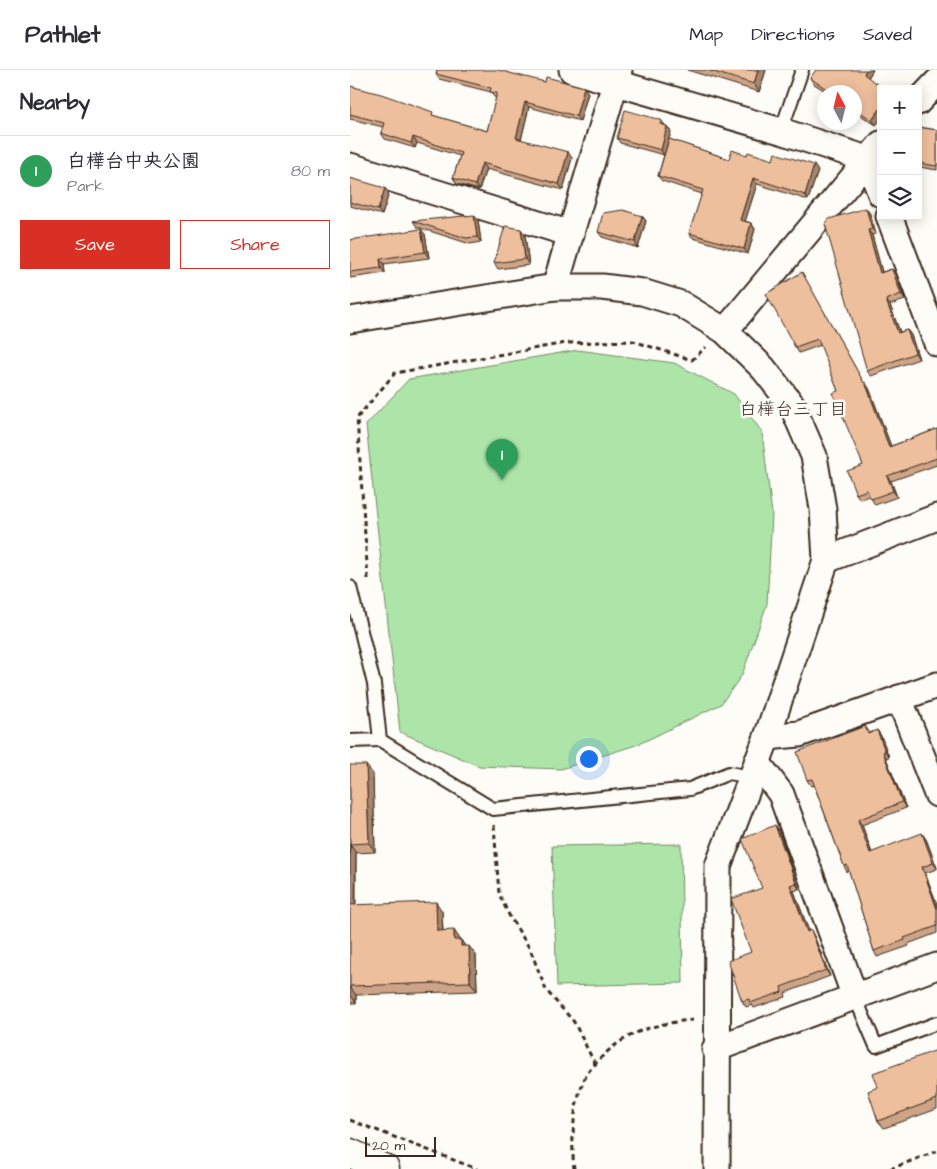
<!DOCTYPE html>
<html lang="en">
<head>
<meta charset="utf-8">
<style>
	:root { --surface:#fff; --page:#f2f2f3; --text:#2b2b33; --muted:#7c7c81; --line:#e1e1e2; --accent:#d93025 }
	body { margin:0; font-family:"Architects Daughter","Klee One",sans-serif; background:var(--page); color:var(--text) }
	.controls { position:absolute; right:15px; top:15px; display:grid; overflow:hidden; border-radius:0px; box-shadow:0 2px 12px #0003 }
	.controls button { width:45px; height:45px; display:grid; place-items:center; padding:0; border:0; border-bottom:1px solid var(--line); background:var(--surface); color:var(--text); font:25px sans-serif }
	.compass { position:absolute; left:467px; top:15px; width:45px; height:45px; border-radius:50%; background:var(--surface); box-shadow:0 2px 12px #0003; rotate:353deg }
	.scale { position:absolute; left:15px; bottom:12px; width:71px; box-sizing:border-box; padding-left:5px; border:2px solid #3b2a1e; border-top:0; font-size:14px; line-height:18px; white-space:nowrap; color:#3b2a1e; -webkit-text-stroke:4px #fdfcf7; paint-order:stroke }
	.you { position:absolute; left:238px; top:688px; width:18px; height:18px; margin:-12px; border:4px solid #fff; border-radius:50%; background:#1a73e8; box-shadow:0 0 0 8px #1a73e833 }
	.badge { display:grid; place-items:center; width:32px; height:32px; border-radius:50%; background:var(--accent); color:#fff; font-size:16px; font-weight:700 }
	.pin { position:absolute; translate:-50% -41px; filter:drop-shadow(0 1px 2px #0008) }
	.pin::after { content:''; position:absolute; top:26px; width:18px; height:15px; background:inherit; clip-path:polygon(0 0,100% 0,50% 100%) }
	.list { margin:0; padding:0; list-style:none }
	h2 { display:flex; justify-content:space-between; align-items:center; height:65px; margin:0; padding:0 20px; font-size:21px }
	h2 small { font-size:16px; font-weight:400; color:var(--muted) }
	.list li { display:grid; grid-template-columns:32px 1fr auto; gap:15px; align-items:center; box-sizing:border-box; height:70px; padding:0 20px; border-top:1px solid var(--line) }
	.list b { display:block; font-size:19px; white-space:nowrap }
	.list p { margin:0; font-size:16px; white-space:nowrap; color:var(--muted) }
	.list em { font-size:16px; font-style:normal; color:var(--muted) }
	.actions { display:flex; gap:10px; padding:15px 20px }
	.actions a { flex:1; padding:11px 0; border:1px solid var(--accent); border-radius:0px; text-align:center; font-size:18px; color:var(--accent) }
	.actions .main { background:var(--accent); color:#fff }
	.icon { flex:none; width:28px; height:28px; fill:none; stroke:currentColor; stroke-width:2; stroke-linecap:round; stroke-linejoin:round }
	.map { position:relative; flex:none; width:587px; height:1099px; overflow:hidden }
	header { display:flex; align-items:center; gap:30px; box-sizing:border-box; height:70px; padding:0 25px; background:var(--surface); border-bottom:1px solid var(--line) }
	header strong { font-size:24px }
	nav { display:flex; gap:28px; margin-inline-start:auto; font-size:18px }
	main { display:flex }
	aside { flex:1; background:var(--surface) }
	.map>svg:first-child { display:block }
	.green { fill:#ade5a9; stroke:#748864 }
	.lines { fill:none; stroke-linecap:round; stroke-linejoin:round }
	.service-casing { stroke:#3b2a1e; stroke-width:16 }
	.minor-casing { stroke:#3b2a1e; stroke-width:29 }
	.tertiary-casing { stroke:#3b2a1e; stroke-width:31 }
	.path { stroke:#3b2a1e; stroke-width:3; stroke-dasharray:5 4; stroke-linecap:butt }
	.service { stroke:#fdfcf7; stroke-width:12 }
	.minor { stroke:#fdfcf7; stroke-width:25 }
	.tertiary { stroke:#fdfcf7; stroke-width:28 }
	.wall { fill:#cda487; stroke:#3b2a1e }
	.shaded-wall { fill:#a7866e; stroke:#3b2a1e }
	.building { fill:#eebf9d; stroke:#3b2a1e }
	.labels { text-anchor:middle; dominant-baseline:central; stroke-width:5; stroke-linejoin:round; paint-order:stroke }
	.neighbourhood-label { font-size:18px; fill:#3b2a1e; stroke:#fdfcf7 }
</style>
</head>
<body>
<header>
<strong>Pathlet</strong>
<nav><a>Map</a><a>Directions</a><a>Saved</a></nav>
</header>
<main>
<aside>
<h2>Nearby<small></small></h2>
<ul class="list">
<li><span class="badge" style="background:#2e9e5b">1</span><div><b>白樺台中央公園</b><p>Park</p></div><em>80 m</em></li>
</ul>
<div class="actions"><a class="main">Save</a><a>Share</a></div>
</aside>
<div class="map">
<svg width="587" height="1099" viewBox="0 0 587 1099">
	<rect width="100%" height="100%" fill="#fdfcf7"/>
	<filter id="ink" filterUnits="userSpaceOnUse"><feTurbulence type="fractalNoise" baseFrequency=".02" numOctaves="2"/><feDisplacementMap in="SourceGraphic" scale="10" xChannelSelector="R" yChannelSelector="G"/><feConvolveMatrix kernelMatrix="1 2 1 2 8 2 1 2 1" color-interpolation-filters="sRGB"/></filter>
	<g filter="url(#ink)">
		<!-- green -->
		<g class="green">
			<path d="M228,280l96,13 60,31 28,38 10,82 -5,90 -25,71 -21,29 -82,40 -78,25 -82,-3 -79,-34 -34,-307 43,-46z"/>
			<path d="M331,774l2,139 -126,3 -5,-140z"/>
		</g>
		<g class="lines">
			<!-- service casing -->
			<g class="service-casing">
				<g id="service">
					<path d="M431,61l21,-61"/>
					<path d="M0,517l24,97 6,56 -30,1"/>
					<path d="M30,670l113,69 197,-20 39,-16 22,4"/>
					<path d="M505,927l21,49 61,-23"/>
				</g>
			</g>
			<!-- minor casing -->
			<g class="minor-casing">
				<g id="minor">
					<path d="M222,0l209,61 86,28 14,35"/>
					<path d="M568,32l19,-20"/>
					<path d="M0,96l221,68"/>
					<path d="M539,146l48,127"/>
					<path d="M205,217l64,-217"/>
					<path d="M0,250l205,-33h47l40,5 39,12 44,27 38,37 29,37 22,51 9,53 3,51 -59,177 -49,129 -1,303"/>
					<path d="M375,261l156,-187"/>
					<path d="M476,490l111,-43"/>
					<path d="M549,628l38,96"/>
					<path d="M417,667l32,-3 138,-49"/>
					<path d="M407,692l24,32 74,203"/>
					<path d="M365,979l222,-83"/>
				</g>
			</g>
			<!-- tertiary casing -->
			<g class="tertiary-casing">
				<path id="tertiary" d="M0,1083l35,16"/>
			</g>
			<!-- path -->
			<g class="path">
				<path d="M18,509l-11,-161 38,-45 171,-30 67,-2 59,19 14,-13"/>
				<path d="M144,755l5,69 11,23 20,32 16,41 28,32 21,42"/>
				<path d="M0,1050l127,49"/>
				<path d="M224,1099c-3,-28 -1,-70 13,-95 2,-4 7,-8 10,-12 26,-29 57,-39 96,-42"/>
				<path d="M540,1099l47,-18"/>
			</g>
			<!-- service -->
			<use href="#service" class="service"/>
			<!-- minor -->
			<use href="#minor" class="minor"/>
			<!-- tertiary -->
			<use href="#tertiary" class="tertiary"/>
		</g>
		<!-- wall -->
		<g class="wall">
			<path d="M337,0h79l-7,22z"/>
			<path d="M523,0l-5,8 13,11v30l-5,6 -22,-14v-19h-27l-13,-8 -4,-6z"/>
			<path d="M86,4l109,8 39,5 4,6 -8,28 -51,-14 -8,33 51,18 -9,32 -77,-21 -7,21 -22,-6 -4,-6 7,-22 -43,-13 -2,5 -30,-9 -4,-6 2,-6 -33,-8v-33l85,30 52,15 9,-33 -2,-1 -3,-5 -52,-13z"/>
			<path d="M315,55l6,7 -2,7 60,20 18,-4 26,5 45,11 -10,29 -51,-16 -12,37 6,2 4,6 -7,25 -55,-16 -4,-5 13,-39 -40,-13 -4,-5 6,-21 -44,-12 -3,-5z"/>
			<path d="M568,57l19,3v40l-18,-3 -1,-1z"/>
			<path d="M0,108l39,15 -7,22 -32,-9z"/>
			<path d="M516,138l4,6 6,20 -4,1 10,37 10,-3 4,5 9,26 -15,5 10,27 7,-2 4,5 8,24 -48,17 -4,-5z"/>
			<path d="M292,146l4,5 -8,27 -36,-11 -4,-5z"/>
			<path d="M128,150l3,22 -11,2 -53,-17 -4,-6z"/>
			<path d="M171,159l4,6 4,30 -31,4 -4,-6z"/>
			<path d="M75,164l4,24 -45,6 1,9 -35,5v-38z"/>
			<path d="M452,202l3,6 59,105 5,5 22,58 46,-17v36l-46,16 6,16 -22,8 -5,-9 -10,3 -4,-5 7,-29 -25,-74 -17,-46 -22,8 -4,-6z"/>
			<path d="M515,656l5,7 7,-3 4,6 8,21 -3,1 20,50 -44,17 10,28 54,-14 11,29v1l-12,4 12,31v29l-29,11 1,2 -32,11 -3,-6 -25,-80 -2,1 -3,-6 -30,-81 -3,1 -4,-6z"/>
			<path d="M0,695l23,9 2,78 -19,1v52l86,6 1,20 17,8 5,7 11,9 1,36 -121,4v8h-6z"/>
			<path d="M425,755l4,6 20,58 -5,2 15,40 5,5 16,40 -45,17 1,4 -32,11 -2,-3 -6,2 -4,-6 20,-113z"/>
			<path d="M587,980v59l-53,19 -6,-7v-34z"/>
		</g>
		<!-- shaded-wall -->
		<g class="shaded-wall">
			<path d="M408,0h8l-7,22 -5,-8z"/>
			<path d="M516,0h7l-6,9 -3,-5z"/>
			<path d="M234,17l4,6 -8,28 -4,-5z"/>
			<path d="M175,32l4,5 -9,37 -4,-6z"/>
			<path d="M531,38v11l-5,6 -4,-5z"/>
			<path d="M311,50l4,5 -5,-1z"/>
			<path d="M317,56l4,6 -7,24 -3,-6z"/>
			<path d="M63,67l4,6 -2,5 -4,-5z"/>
			<path d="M218,82l4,6 -9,32 -4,-6z"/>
			<path d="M132,93l4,6 -7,21 -4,-5z"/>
			<path d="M464,95l4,6 -10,29 -3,-5z"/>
			<path d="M403,108l4,6 -13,41 -4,-5z"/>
			<path d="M35,118l4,5 -7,22 -4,-5z"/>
			<path d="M516,138l4,6 6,20 -4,-5z"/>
			<path d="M124,145l4,5 3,22 -4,-5z"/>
			<path d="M292,146l4,5 -8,27 -3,-6z"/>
			<path d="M401,153l4,6 -7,25 -4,-5z"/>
			<path d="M71,159l4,5 4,24 -4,-6z"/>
			<path d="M171,159l4,6 4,30 -4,-6z"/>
			<path d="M518,160l4,5 12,44 -4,-6z"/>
			<path d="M30,189l4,5 1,9 -4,-5z"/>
			<path d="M542,199l4,5 9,26 -4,-6z"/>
			<path d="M536,230l4,5 12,33 -4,-5z"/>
			<path d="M557,260l4,5 8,24 -4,-6z"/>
			<path d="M515,312l4,6 24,64 -4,-5z"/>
			<path d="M537,406l4,5 6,16 -4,-6z"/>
			<path d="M527,660l4,6 8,21 -4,-6z"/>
			<path d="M533,682l3,6 20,50 -4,-6z"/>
			<path d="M16,695l7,9 2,78 -6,-9z"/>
			<path d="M508,750l4,5 12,34 -4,-6z"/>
			<path d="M425,755l4,6 20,58 -3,-6z"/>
			<path d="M572,763l4,6 11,29 -4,-5z"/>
			<path d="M0,774l6,9 -1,61 -5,-8z"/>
			<path d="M572,797l3,6 12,31v5z"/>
			<path d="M440,815l4,6 17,46 -4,-5z"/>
			<path d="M86,832l6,9 1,29 -6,-9z"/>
			<path d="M104,860l6,9 1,10 -7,-9z"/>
			<path d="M461,860l3,6 16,40 -4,-6z"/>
			<path d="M111,870l6,9 -6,-3z"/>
			<path d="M119,876l7,9 1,36 -7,-9z"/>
			<path d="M0,917l6,8v8l-6,-9z"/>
		</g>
		<!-- building -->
		<g class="building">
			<path d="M87,0h61l47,12 1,-5 38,10 -8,29 -51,-14 -9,36 52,14 -9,32 -77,-21 -7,22 -22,-7 8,-25 -48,-16 -2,6 -30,-10 3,-10 -34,-9v-28l31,8 52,18 -1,3 55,16 10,-38 -7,-1 1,-4 -55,-14z"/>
			<path d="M357,0h51l-4,14z"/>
			<path d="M466,0h50l-2,4 19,15h-2v19l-9,12 -18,-12v-16h-23l-21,-14z"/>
			<path d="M275,40l36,10 -1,4 7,2 -6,24 -44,-12z"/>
			<path d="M568,57l19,3v36l-19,-3z"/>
			<path d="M319,69l60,20 3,-9 15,5 1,-3 25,8 2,-7 39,12 -9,30 -52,-17 -13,42 11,3 -7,26 -55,-16 14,-43 -45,-14z"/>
			<path d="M0,108l35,10 -7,22 -28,-8z"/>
			<path d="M516,138l6,21 -4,1 12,43 12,-4 9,25 -15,6 12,33 9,-3 8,23 -48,18 -42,-147 4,-5z"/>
			<path d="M273,140l19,6 -7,26 -37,-10 5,-19z"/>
			<path d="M124,145l3,22 -11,1 -53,-17z"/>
			<path d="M155,156l16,3 4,30 -31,4z"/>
			<path d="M71,159l4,23 -45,7 1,9 -31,4v-32z"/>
			<path d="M452,202l62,111 1,-1 24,65 48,-18v29l-50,18 6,15 -22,8 -4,-9 -11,4 -9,-23 16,-6 -30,-72 5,-2 -20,-52 -23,8 -29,-53z"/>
			<path d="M515,656l3,8 9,-4 8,21 -2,1 19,50 -44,18 12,33 52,-20 11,30 -11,4 15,42v17l-33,12 1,2 -31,11 -27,-86 -3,1 -32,-87 -5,1 -10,-28z"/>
			<path d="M0,695h16l3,78 -19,1v10z"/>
			<path d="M425,755l21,58 -6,2 17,47 4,-2 15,40 -45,17 1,5 -32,11 -1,-4 -7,2 -14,-40 23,-9 -20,-53 31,-11 -20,-49z"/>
			<path d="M86,832l1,29 17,-1v10h7v6h8l1,36 -120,4v-81z"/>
			<path d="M587,980v49l-59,22 -10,-30 10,-4 -5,-14z"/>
		</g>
	</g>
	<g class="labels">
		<!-- neighbourhood labels -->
		<g class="neighbourhood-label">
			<text x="443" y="339">白樺台三丁目</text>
		</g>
	</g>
</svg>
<div class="controls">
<button>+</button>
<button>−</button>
<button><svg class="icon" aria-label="layers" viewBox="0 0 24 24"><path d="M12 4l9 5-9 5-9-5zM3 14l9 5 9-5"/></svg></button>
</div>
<svg class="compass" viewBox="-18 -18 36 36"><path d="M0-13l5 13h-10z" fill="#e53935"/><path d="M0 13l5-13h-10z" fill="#7c7c81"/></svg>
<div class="scale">20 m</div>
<div class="you"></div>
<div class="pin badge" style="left:152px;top:410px;background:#2e9e5b">1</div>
</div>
</main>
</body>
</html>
